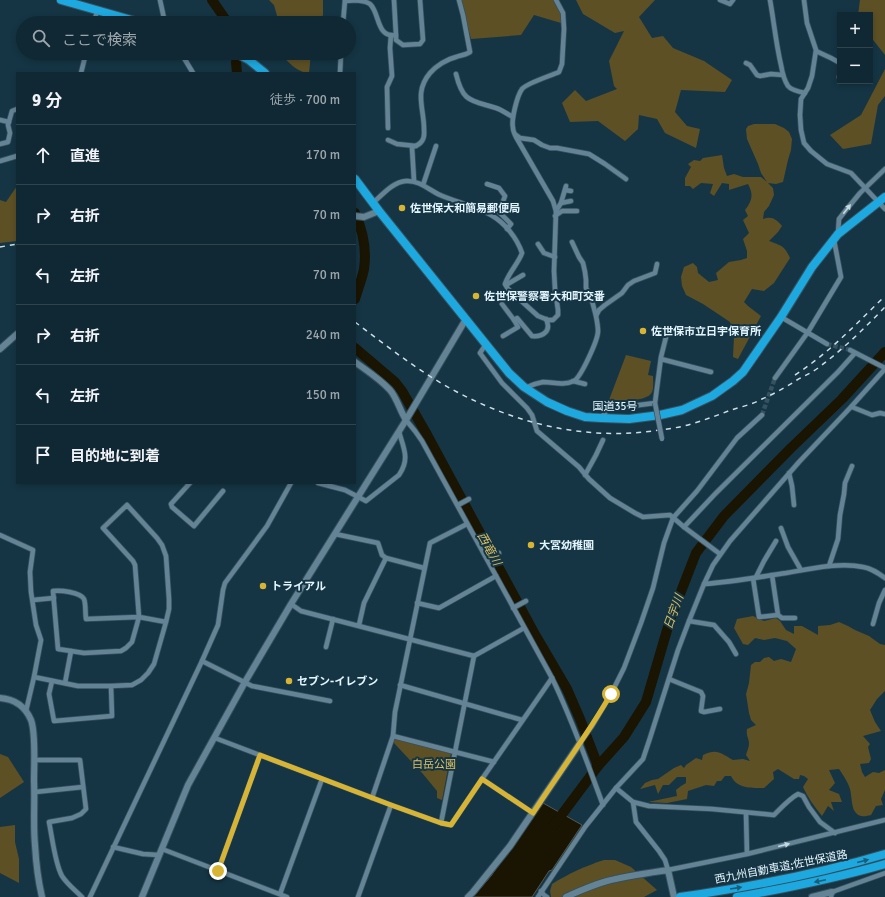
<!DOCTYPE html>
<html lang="ja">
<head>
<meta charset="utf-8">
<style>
	:root { --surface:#102833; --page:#19303b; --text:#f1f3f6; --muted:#9ca6ac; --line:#30444e }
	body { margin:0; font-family:Signika,"Noto Sans JP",sans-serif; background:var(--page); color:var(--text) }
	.controls { position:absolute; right:12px; top:12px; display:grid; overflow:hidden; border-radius:0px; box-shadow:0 2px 6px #0003 }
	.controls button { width:36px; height:36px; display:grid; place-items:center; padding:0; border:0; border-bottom:1px solid var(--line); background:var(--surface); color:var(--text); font:20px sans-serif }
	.stop { position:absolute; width:12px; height:12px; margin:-9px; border:3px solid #d8b434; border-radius:50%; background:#fff }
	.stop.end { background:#d8b434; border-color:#fff; box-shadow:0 1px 4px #0008 }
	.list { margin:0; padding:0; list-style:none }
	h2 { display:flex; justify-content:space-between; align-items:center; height:52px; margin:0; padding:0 16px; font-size:17px }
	h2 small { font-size:13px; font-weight:400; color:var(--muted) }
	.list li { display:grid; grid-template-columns:26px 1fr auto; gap:12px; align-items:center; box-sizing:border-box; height:60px; padding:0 16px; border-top:1px solid var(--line) }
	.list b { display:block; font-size:15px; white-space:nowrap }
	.list em { font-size:13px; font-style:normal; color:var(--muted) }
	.icon { flex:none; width:22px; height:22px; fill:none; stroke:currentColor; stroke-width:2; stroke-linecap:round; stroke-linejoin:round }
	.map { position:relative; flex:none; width:885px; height:897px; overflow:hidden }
	.search { position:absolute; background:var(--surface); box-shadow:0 2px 6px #0003; left:16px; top:16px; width:340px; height:44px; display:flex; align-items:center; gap:10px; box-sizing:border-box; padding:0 14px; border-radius:22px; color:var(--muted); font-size:15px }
	.panel { position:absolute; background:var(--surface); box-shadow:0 2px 6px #0003; left:16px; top:72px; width:340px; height:412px; border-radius:0px }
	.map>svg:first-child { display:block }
	.green { fill:#5d5025 }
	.water { fill:#1a1402; stroke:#56584e }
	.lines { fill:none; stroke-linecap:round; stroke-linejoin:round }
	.river { stroke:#1a1402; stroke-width:10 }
	.street-tunnel { stroke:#345260; stroke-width:4.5; stroke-dasharray:4.5 2; stroke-linecap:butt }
	.street-casing { stroke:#36505d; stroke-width:6 }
	.secondary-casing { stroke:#36505d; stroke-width:8 }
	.highway-casing { stroke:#36505d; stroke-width:10 }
	.street { stroke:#648496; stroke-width:4.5 }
	.secondary { stroke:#648496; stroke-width:6 }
	.highway { stroke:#1da8df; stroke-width:8 }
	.rail { stroke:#ccdfe9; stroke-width:1.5; stroke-dasharray:5 5; stroke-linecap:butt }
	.street-bridge-casing { stroke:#36505d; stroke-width:6; stroke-linecap:butt }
	.street-bridge { stroke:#648496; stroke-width:4.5 }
	.oneway { fill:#c3d9e4 }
	.oneway2 { fill:#185d7a }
	.route { stroke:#d8b434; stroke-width:5 }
	.poi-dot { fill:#d8b434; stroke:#153544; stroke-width:1.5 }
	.labels { text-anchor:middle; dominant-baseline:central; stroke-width:4; stroke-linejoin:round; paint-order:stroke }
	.poi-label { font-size:11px; font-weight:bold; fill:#e3f5fe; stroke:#153544; text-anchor:start }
	.street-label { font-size:11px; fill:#e3f5fe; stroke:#153544 }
	.park-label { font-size:11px; fill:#dec164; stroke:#153544 }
	.water-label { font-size:12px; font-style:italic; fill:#d9bc5f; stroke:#153544 }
</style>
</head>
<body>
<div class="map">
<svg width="885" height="897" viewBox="0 0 885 897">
	<rect width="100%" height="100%" fill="#153544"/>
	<!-- green -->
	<g class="green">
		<path d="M269,0h54v15l-3,8h-41l-5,-18z"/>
		<path d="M460,0h94l10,16 -3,7 -27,-8 -13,20 -50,4z"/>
		<path d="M576,0h79l-16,17 13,21 11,-2 10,12 31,13 28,19 -7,12 -44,-2 -6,22 12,14 13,3 -4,19 -31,-15 -8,-14 -18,-4 -1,14 -13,12 -27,-20 -28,1 -8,-19 13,-13 11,11 31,-12 -3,-3 -5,-25 15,-30 -9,2 -32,-19z"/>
		<path d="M860,0h25v55l-15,-19v-21h-12z"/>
		<path d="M279,53h32l-2,20c-12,0 -22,-13 -30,-20z"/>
		<path d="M885,69v27l-7,9 -7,39 -28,5 -13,-14 31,-20z"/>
		<path d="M754,124h21l9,4 5,4 3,7 -1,11 -3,10 -5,22 -7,2 -8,-1 5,5 1,7 -5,11 -5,6 -1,7c9,-3 13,0 19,7l-4,6 -9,9c13,5 15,4 21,17l-16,25 -10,8 -12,-2 -8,13 4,4 13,10 -23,43 -5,-2 1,-20 -4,-15 -27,-18 -17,-9 -4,-9 -1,-9 3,-10 9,-4 4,4 1,6 11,9 9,-2 -2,-7 13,-11 12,-2 6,-2v-7l-4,-12 6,-6 -6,-13 5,-4 -3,-6c7,-9 9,-15 3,-26l-19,6v-6l-7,-1 -8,13 -4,-3 3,-9 -12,-1 -8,6 -3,-3h-5v-8l6,-11 -3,-3 6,-4 6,1 3,-3 19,-3 2,13 3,8 7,-2 9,3h18l6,5 -6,-9 -3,-9 -11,-25 -1,-10 2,-3z"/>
		<path d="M17,186v55l-17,2v-43l6,2z"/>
		<path d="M626,355l25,6 -3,14 5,1c0,5 1,12 -1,16 -4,10 -34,9 -43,8z"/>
		<path d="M753,616l11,5 12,-3 4,3 6,9 8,4v-8h8l16,9v-9l12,-1 9,-3 9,4 7,4 14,6 11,8 5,1v46l-8,8 -7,11 5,12 6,9 -18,5 7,8 -2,3 3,12 -2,4 -9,1 2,8 3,5 8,-5 6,1 6,-3v20l-4,9 2,6 -7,1 -5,9c-5,1 -11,3 -15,-2 -5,-5 -4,-17 -6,-24 -2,-7 -7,-14 -11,-20l-10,1 6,13 -6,7 10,4 3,8h-11l3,9 -6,-5 -6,10c-8,-10 -14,-18 -19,-29l5,-8 -4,-3 -4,-1 -1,4h-5l-16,-10 -5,3 1,7 -10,9c-12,0 -27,1 -33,-12h-6l-4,5h-4l-3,5 -8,-1 -18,6 -1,8 -20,4 -19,-1 29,-6 -1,-6 5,-4 5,-3v-6h-9l-8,8h-6l-5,9 -3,-9 -15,4 5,-6 7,-3 6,-1 16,-11 7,-3 3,3 2,-3 10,-7 6,2 1,-5c14,-7 18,-2 30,5l10,-1 7,2 -4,-6c1,-4 3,-8 3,-11 0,-7 -3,-6 -2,-15l9,-4 -5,-5 -2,-7 -3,-19 3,-11 2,-18 4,-3h5l4,-4 5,-1 5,4 7,-2 10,3 5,-13 -9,-8 -12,-3 -11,2 -9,-2 -7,7 -5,-1 -9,-16 3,-9z"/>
		<path d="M395,739l56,14 -9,47 -5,-2v-7l-14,-17 -30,-32z"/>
		<path d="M0,754l8,3 16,25 -24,16z"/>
		<path d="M15,825v17l4,17v24l-19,-10v-46z"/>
		<path d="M604,860h11l16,7 26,23 -13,7h-93l-1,-6 2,-7c16,-10 33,-18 52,-24z"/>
	</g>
	<!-- water -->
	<path class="water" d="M543,803l39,22 -30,45 -3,1 -17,26h-59l18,-21z"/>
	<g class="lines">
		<!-- river -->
		<g class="river">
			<path d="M212,0l16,23"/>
			<path d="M236,62l1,11"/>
			<path d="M355,213c8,18 12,36 9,56 -2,10 -6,20 -9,30"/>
			<path d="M355,348l40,34 7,9 24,42 107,198 34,58 13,30 18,47"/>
			<path d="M554,825l44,-59 26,-29 22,-35 24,-82 26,-67 28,-37 67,-68 51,-49 43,-47"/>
		</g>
		<!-- street-tunnel -->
		<g class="street-tunnel">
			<path d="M827,344l23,6"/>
			<path d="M762,415l13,-37"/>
		</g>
		<!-- street casing -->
		<g class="street-casing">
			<g id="street">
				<path d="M160,0l5,23"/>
				<path d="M720,0l10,4 3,-4"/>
				<path d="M770,0c4,22 6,44 11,65 1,6 3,15 7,21 3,4 12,6 17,7"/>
				<path d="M804,0l3,23 9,27 -4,26 -4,12 -7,11 -1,16 1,15 3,13 7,8 16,13 24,9 34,36"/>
				<path d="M345,1c7,-1 19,-1 25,3 10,9 6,34 26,31l-2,-35"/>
				<path d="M94,23l3,-12"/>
				<path d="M343,23l2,-23"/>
				<path d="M396,35v5l7,5 17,-1 3,-4 -3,-40"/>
				<path d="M816,51l15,7 9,5"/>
				<path d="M181,53l12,20"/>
				<path d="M746,63l4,2 7,10 3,1 11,-2 12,1"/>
				<path d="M81,73l5,-20"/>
				<path d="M340,73l1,-20"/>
				<path d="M456,74c7,29 15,26 40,34 6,2 11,6 17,9"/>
				<path d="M839,77h1"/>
				<path d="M0,120l9,2"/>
				<path d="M388,128l-1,-41 5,-11 -2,-28 1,-13"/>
				<path d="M516,135l4,3 14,2 8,5 8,3h7l32,6 16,10 21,15"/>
				<path d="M388,140l9,4 19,2"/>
				<path d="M0,144l8,-2 2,-9 -2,-8 4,-14 5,-2"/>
				<path d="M0,161l17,-5"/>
				<path d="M414,181l-2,-34c4,-1 8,-3 10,-6 3,-4 2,-8 2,-12 0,-21 -10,-37 6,-56 6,-7 17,-14 26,-16 5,-2 10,-2 14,-5l-7,-37 -4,-15"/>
				<path d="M487,184l12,4 6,8 -6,16 12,12 -4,5"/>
				<path d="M423,185l13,-39"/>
				<path d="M565,190l6,1"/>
				<path d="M373,203c10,-9 20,-21 33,-22 13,-1 23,9 34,14 16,7 35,11 51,20 14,8 26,23 31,38 -4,11 -13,19 -17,31l3,5 30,27 10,4h5l5,-5v-5l-3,-21 -1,-18 2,-60 -3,-10 -37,-64c-1,-2 -3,-6 -3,-9 -2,-8 4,-32 9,-39 5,-6 28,-13 37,-17l3,-8 2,-35 -1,-16 -7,-13"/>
				<path d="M561,203l10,-2"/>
				<path d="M556,211l5,-8 5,-17"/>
				<path d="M555,216l7,-5h15"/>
				<path d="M838,233l1,-14 7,-9 14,-17 25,-24"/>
				<path d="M572,242l7,15 4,6 2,9 1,8v8l5,9 5,19"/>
				<path d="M538,244l6,9 11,4"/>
				<path d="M506,285l17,-10"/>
				<path d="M502,304l12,16 3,-2 15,18c11,1 20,-5 14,-17"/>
				<path d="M781,317l46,27"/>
				<path d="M503,336l15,-9 -4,-7"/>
				<path d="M486,344l-6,9 22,30 25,25 5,7 5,16 42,36 10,12 21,19 25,15 8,4 27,-2 14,12 31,-33 123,-122 17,-19"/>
				<path d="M850,350l35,18"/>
				<path d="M661,359l50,13"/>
				<path d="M775,378l33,-46 33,-55 -7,-37"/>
				<path d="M573,381l12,3"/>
				<path d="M525,388c6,-3 12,-5 18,-6 11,0 19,4 31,-1 7,-4 24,-41 24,-50 0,-5 -1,-10 -2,-15l3,-6 6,-5 17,-12 6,-8 6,-4 21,-8 2,-9"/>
				<path d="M852,407l20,8 8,-2 5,1"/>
				<path d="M601,418l7,-9 47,-6 6,-46 5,-20"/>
				<path d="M406,420l9,11 7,10 130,237c20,41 35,84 51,127"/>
				<path d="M789,473l3,13 2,19"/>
				<path d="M585,475l11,-20 7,-15"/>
				<path d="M190,483l-19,21 1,3 22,19 29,-35"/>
				<path d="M318,483l27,7 21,11 33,-26c11,-16 5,-26 0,-43"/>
				<path d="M458,505l11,-6"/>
				<path d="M684,527l36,27"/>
				<path d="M781,528l7,19 13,23"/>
				<path d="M335,534l43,9 4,12 4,3 38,10"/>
				<path d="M0,535l33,15 -3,22 1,20 5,33 5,15 -7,37 -8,34"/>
				<path d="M487,559l12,-6"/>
				<path d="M829,566l9,-27 2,-24 4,-21 1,-11 7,-17"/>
				<path d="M772,575l6,40 4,3h13"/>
				<path d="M756,577l8,-16 12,-20"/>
				<path d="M753,578l6,39 19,-2"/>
				<path d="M704,584c28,-2 55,-7 82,-11 23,-4 54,-11 77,-6 8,1 15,6 22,11"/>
				<path d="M33,600l21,-2"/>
				<path d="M417,603l22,5 57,-32"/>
				<path d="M291,604l10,7 173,45 50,-28"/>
				<path d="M513,608l13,-7"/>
				<path d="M689,621l25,4 15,17 7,12"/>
				<path d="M873,624l6,-21 6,-13"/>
				<path d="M359,625l5,-22 22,-45"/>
				<path d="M326,647l7,-28"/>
				<path d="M202,661l50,25 78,15"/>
				<path d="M34,677l44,9h33l21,-1 9,-5 7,-7 6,-9 12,-42 3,-13v-10l-3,-43 -4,-11 -5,-7 -30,-33 -24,23 30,33 2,4 4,52 -7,25 -6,6 -5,3 -37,2 -26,-4 -5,-58c7,-1 27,1 31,8 2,5 1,14 2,20l53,-2 27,5"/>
				<path d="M669,679l32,13 2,4 -2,15 3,1 16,-3"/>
				<path d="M52,681l-3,13 5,27 58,-5 -1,-30"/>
				<path d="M65,683l6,-32"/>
				<path d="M400,685l122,35"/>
				<path d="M393,736l62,16 19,-96"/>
				<path d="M215,738l176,67 50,18"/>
				<path d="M580,743l12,-17 19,-32 13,-26 17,-45 12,-35 11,-45 9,-25 24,-27 40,-53 25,-23"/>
				<path d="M34,760h46l6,49 -5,5 -9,4 -23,4c3,14 6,42 13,54 5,8 13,14 20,21"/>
				<path d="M494,762l-39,-10 -14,71 10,2 31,-46 51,34"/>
				<path d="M482,779l70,-101"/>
				<path d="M616,788l17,14 16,4 63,3 62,6c8,-8 15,-16 24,-21l5,2 6,11 11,15 15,11"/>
				<path d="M35,792l48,-5"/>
				<path d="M372,798l21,-62 2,-24 35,-169 37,-19"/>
				<path d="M633,802l3,20 23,29 6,9 3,10 79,-16 138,-34"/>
				<path d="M746,813l1,41"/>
				<path d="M113,847l30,7 16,1"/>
				<path d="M162,849l125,48"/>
				<path d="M218,871l42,-116"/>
				<path d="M541,891l3,4 3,2"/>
				<path d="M280,894l42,-115"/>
				<path d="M90,897l112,-236 16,-36 5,-35 2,-7 42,-57 24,-43"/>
				<path d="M358,897l33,-92"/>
				<path d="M538,897l47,-70 31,-39 27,-29 7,-21 28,-88 11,-29 15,-37 9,-19 17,-24 69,-79 51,-54 35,-39"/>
				<path d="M831,897l1,-5 53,-19"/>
			</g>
		</g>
		<!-- secondary casing -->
		<g class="secondary-casing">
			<g id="secondary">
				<path d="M355,216l9,1 15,-6"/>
				<path d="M0,349l17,-15"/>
				<path d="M355,362c11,8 25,17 35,28 7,8 10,21 16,30"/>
				<path d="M0,698c14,1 25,8 31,22 5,13 3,45 3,61 1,21 -1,43 1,64 1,18 3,35 7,52"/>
				<path d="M142,897l46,-112 57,-103 46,-78 115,-184 60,-101"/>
				<path d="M468,897l5,-5 37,-46 70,-103"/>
				<path d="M566,897c13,-6 27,-12 41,-16 19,-5 41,-8 61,-11l6,27"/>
				<path d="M812,897l20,-5"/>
			</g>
		</g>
		<!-- highway casing -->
		<g class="highway-casing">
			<g id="highway">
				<path d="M61,0l81,23"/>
				<path d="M236,53l13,7 16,13"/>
				<path d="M355,179l24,32 130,162 15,14 23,15 20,9 18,6 16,1 28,1 31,-4 22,-5 30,-14 21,-15 10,-9 38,-55 31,-50 26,-33 47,-37"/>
				<path d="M680,897c69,-10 138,-23 205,-43"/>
				<path d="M737,897c50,-9 99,-19 148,-33"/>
			</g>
		</g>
		<!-- street -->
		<use href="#street" class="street"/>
		<!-- secondary -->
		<use href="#secondary" class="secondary"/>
		<!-- highway -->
		<use href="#highway" class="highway"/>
		<!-- rail -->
		<g class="rail">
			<path d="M0,247l17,-3"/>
			<path d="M355,322c33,25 66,51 102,70 61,32 127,48 196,39 12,-2 26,-3 38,-7 14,-4 27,-9 40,-14 10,-3 22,-6 31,-11 12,-5 24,-12 35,-19 7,-4 14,-7 21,-12 24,-18 46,-39 67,-61"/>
			<path d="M795,375c34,-22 61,-51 90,-79"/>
		</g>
		<!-- street-bridge casing -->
		<g class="street-bridge-casing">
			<path id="street-bridge" d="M655,403l7,36"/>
		</g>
		<!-- street-bridge -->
		<use href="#street-bridge" class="street-bridge"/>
	</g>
	<!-- one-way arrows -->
	<defs><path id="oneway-solid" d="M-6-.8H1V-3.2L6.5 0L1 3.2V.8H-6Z"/></defs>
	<g class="oneway">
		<use href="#oneway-solid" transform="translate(847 209) rotate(-52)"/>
		<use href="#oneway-solid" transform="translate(784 845) rotate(-14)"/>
	</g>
	<g class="oneway2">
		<use href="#oneway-solid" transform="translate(863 861) rotate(-15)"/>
		<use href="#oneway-solid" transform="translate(820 881) rotate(168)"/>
		<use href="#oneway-solid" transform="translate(736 888) rotate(-9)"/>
	</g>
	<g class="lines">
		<!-- route -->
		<path class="route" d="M218,871l42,-116 131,50 50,18 10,2 31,-46 51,34c26,-40 54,-78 78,-119"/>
	</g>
	<!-- markers -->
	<g class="poi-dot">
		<circle cx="402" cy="208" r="4"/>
		<circle cx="476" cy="296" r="4"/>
		<circle cx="643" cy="331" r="4"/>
		<circle cx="531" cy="545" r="4"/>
		<circle cx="263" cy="586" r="4"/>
		<circle cx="289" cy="681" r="4"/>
	</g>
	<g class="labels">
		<!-- poi labels -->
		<g class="poi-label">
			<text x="410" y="208">佐世保大和簡易郵便局</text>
			<text x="484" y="296">佐世保警察署大和町交番</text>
			<text x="651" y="331">佐世保市立日宇保育所</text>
			<text x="539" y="545">大宮幼稚園</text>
			<text x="271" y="586">トライアル</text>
			<text x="297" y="681">セブン-イレブン</text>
		</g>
		<!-- street labels -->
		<g class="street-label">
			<text x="615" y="406">国道35号</text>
			<text transform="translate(781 867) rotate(-11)">西九州自動車道;佐世保道路</text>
		</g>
		<!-- park labels -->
		<g class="park-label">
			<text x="434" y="764">白岳公園</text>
		</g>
		<!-- water labels -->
		<g class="water-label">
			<text transform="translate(489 549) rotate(61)">西竜川</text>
			<text transform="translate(674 612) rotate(-70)">日宇川</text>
		</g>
	</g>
</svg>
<div class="controls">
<button>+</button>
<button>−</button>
</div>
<div class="stop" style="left:611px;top:694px"></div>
<div class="stop end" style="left:218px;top:871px"></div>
<div class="search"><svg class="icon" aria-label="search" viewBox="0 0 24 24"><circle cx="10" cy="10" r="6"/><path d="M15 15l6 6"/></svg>ここで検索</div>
<section class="panel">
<h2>9 分<small>徒歩 · 700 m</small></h2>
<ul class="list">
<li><svg class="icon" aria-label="ahead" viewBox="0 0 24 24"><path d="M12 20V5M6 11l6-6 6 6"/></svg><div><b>直進</b></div><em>170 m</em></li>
<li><svg class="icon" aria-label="right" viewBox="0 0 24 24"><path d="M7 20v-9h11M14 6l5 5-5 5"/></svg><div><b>右折</b></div><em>70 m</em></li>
<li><svg class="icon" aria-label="left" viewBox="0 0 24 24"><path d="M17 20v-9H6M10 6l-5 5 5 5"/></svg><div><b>左折</b></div><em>70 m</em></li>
<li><svg class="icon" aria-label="right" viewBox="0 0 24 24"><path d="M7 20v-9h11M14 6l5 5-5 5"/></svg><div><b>右折</b></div><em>240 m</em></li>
<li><svg class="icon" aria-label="left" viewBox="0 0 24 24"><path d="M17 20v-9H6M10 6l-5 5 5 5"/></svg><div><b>左折</b></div><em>150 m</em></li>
<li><svg class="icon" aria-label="arrive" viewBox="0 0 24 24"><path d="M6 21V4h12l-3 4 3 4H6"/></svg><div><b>目的地に到着</b></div></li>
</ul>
</section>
</div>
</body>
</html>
